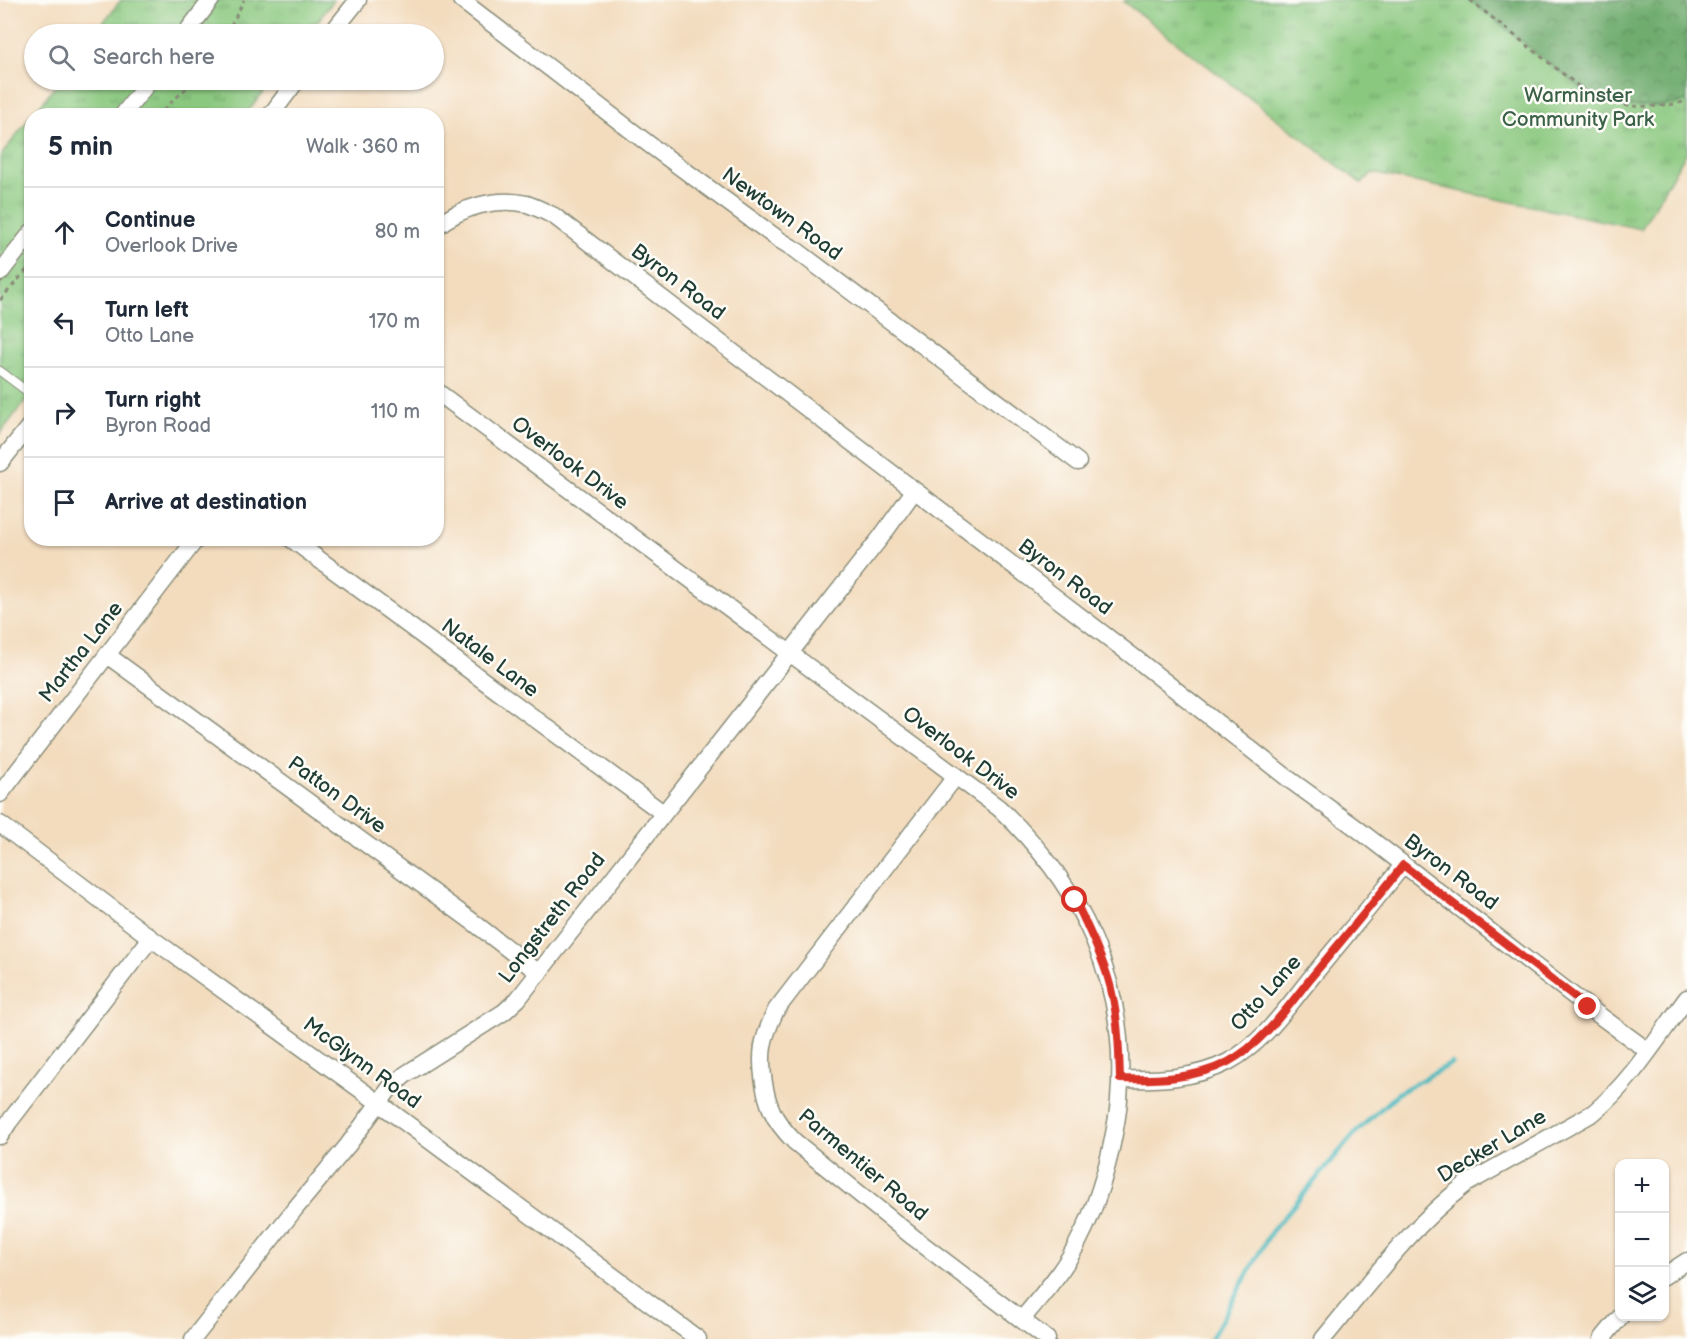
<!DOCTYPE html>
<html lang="en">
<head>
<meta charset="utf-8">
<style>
	:root { --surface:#fff; --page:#f2f2f3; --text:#1f2937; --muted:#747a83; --line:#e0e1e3 }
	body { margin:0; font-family:"Balsamiq Sans",sans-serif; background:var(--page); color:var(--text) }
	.controls { position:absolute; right:18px; bottom:18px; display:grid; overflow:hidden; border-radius:12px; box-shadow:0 2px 4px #0004 }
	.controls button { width:54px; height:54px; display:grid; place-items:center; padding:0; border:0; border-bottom:2px solid var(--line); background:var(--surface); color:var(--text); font:30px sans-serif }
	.stop { position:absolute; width:18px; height:18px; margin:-14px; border:4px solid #d93025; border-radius:50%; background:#fff }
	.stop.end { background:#d93025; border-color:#fff; box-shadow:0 2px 6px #0008 }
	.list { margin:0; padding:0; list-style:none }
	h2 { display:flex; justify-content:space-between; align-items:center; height:78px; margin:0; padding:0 24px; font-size:26px }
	h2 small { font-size:20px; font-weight:400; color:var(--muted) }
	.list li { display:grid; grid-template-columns:39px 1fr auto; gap:18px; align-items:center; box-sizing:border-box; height:90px; padding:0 24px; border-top:2px solid var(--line) }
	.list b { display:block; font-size:22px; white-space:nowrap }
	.list p { margin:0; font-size:20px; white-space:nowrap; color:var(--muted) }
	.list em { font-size:20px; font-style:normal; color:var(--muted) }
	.icon { flex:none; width:33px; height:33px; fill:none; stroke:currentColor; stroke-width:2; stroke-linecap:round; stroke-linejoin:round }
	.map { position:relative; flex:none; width:1687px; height:1339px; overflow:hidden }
	.search { position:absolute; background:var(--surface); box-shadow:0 2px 4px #0004; left:24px; top:24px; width:420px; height:66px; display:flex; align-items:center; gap:15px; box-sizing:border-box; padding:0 21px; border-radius:33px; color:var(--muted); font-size:22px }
	.panel { position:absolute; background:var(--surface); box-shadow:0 2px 4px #0004; left:24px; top:108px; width:420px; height:438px; border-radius:24px }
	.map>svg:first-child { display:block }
	.grass { fill:url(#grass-tufts); stroke:#54825a; stroke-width:1.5 }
	.forest { fill:url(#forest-crowns); stroke:#477451; stroke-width:1.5 }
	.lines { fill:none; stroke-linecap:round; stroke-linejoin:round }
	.stream { stroke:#49b9bf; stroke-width:4.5 }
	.service-casing { stroke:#898c79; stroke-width:10 }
	.minor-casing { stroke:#898c79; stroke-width:19 }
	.path { stroke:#898c79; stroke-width:3; stroke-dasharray:4.5 4.5; stroke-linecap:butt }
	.service { stroke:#fff; stroke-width:8 }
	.minor { stroke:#fff; stroke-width:16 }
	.route { stroke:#d93025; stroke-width:8 }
	.labels { text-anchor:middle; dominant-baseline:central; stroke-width:5; stroke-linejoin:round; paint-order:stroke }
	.park-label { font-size:21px; fill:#3a6047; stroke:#fdfcf7 }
	.street-label { font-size:21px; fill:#1f3d34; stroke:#fdfcf7 }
</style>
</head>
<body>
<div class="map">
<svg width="1687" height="1339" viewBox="0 0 1687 1339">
	<defs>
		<pattern id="grass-tufts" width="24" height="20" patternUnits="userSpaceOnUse" patternTransform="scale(1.5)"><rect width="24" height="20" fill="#8ac87f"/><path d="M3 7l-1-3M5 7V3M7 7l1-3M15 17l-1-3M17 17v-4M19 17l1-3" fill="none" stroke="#70a469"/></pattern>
		<pattern id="forest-crowns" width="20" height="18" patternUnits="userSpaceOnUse" patternTransform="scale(1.5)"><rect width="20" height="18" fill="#6fac6e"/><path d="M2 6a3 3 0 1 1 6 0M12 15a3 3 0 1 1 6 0" fill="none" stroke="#5b8d5b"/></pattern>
	</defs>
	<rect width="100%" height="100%" fill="#fdfcf7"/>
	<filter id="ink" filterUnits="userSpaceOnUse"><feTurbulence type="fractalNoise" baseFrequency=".0167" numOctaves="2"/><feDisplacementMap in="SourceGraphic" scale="12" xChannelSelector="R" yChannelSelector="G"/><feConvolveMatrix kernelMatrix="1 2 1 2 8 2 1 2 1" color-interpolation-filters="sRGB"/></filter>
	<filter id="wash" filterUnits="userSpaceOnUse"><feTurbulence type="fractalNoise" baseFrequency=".008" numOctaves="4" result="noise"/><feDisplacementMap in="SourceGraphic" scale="24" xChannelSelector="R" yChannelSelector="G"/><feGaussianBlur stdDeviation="1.35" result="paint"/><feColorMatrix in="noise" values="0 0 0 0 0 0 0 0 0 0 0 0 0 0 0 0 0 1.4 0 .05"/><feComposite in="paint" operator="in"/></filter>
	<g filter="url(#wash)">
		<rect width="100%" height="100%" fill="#f3dcbe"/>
		<!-- grass -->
		<g class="grass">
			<path d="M121,0h213l-26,34h-214z"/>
			<path d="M1126,0h561v151l-46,78 -269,-56 -10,11 -238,-182z"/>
			<path d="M60,80h213l-28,35 -213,1z"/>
			<path d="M31,116v277l-31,41v-277z"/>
		</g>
		<!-- forest -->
		<path class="forest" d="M1470,0h217v101c-16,5 -40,6 -56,5 -16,-1 -31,-8 -45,-14z"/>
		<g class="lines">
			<!-- stream -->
			<path class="stream" d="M1211,1339l60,-107 85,-100 42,-39 54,-30"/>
		</g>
	</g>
	<g filter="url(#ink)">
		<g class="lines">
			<!-- service casing -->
			<g class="service-casing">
				<path id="service" d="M0,371l32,24"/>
			</g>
			<!-- minor casing -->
			<g class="minor-casing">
				<g id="minor">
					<path d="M461,0l189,145 128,94 18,11 282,212"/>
					<path d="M185,34l26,-34"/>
					<path d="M331,34l27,-34"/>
					<path d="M122,116l28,-36"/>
					<path d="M270,116l27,-36"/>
					<path d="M436,227c25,-20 60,-30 91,-23 9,3 19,8 27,12l581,442 155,122 65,47 233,180 60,44"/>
					<path d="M0,273l32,-41"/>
					<path d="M436,391l563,417c83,78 130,176 120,291 -1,18 -5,36 -9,54 -7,30 -16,58 -30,85 -14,30 -37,56 -58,81"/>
					<path d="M0,463l32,-40"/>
					<path d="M290,538l373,275"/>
					<path d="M107,655l366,267 66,51"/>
					<path d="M956,776l-180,234c-5,11 -11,23 -13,36 -3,19 1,48 9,65 5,12 14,22 23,31l118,95 134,102"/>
					<path d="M0,794l197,-256"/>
					<path d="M0,824l151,114 228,165 319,236"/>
					<path d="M1121,1079c35,1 74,0 107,-17 39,-21 63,-61 91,-94 28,-34 57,-68 84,-103"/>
					<path d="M0,1136l9,-14 142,-184"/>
					<path d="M1664,1276l23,-15"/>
					<path d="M193,1339l101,-129 54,-65 42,-57 16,-14 98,-62 14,-13 363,-462 33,-46"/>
					<path d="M1323,1339c45,-54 87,-112 143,-155l127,-71c38,-31 65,-76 94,-115"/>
					<path d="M1602,1339l19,-23"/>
				</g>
			</g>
			<!-- path -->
			<g class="path">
				<path d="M1470,0l116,92c14,6 29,13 45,14 16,1 40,0 56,-5"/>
				<path d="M227,34l17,-34"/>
				<path d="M157,116l38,-36"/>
				<path d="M0,300l32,-36"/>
				<path d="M26,377l6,-7"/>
			</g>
			<!-- service -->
			<use href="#service" class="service"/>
			<!-- minor -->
			<use href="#minor" class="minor"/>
		</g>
	</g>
	<g class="lines" filter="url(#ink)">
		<!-- route -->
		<path class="route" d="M1075,900c12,26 25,51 33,78 10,32 11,68 12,101 36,1 75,0 108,-17 39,-21 63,-61 91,-94 28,-34 57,-68 84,-103l185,142"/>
	</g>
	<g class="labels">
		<!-- park labels -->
		<g class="park-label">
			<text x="1578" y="95">Warminster<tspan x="1578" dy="24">Community Park</tspan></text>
		</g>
		<!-- street labels -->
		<g class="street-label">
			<text transform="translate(782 214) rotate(36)">Newtown Road</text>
			<text transform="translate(678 282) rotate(37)">Byron Road</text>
			<text transform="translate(570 463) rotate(37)">Overlook Drive</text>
			<text transform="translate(1065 577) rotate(37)">Byron Road</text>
			<text transform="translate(81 652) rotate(-52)">Martha Lane</text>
			<text transform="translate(490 658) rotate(37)">Natale Lane</text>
			<text transform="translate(961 753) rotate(37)">Overlook Drive</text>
			<text transform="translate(337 795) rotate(36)">Patton Drive</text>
			<text transform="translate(1451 872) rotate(37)">Byron Road</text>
			<text transform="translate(552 918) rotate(-52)">Longstreth Road</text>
			<text transform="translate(1266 993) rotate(-48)">Otto Lane</text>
			<text transform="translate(362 1063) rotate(36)">McGlynn Road</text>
			<text transform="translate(1492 1146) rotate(-31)">Decker Lane</text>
			<text transform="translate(863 1165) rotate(40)">Parmentier Road</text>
		</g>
	</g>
</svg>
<div class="controls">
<button>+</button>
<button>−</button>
<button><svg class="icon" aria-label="layers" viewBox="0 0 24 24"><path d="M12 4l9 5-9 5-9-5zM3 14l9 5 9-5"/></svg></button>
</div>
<div class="stop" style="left:1075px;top:900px"></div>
<div class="stop end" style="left:1588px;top:1007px"></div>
<div class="search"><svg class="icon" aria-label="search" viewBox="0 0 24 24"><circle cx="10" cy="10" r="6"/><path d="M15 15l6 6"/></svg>Search here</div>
<section class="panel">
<h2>5 min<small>Walk · 360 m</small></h2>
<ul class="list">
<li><svg class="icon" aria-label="ahead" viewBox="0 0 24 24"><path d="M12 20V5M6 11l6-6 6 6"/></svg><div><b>Continue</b><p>Overlook Drive</p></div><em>80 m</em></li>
<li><svg class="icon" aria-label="left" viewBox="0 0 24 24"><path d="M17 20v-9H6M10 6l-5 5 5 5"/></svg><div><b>Turn left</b><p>Otto Lane</p></div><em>170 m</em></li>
<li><svg class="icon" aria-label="right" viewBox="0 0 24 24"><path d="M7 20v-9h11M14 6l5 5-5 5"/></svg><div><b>Turn right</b><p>Byron Road</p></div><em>110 m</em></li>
<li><svg class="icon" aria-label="arrive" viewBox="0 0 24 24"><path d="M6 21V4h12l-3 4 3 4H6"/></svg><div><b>Arrive at destination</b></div></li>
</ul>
</section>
</div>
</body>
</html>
